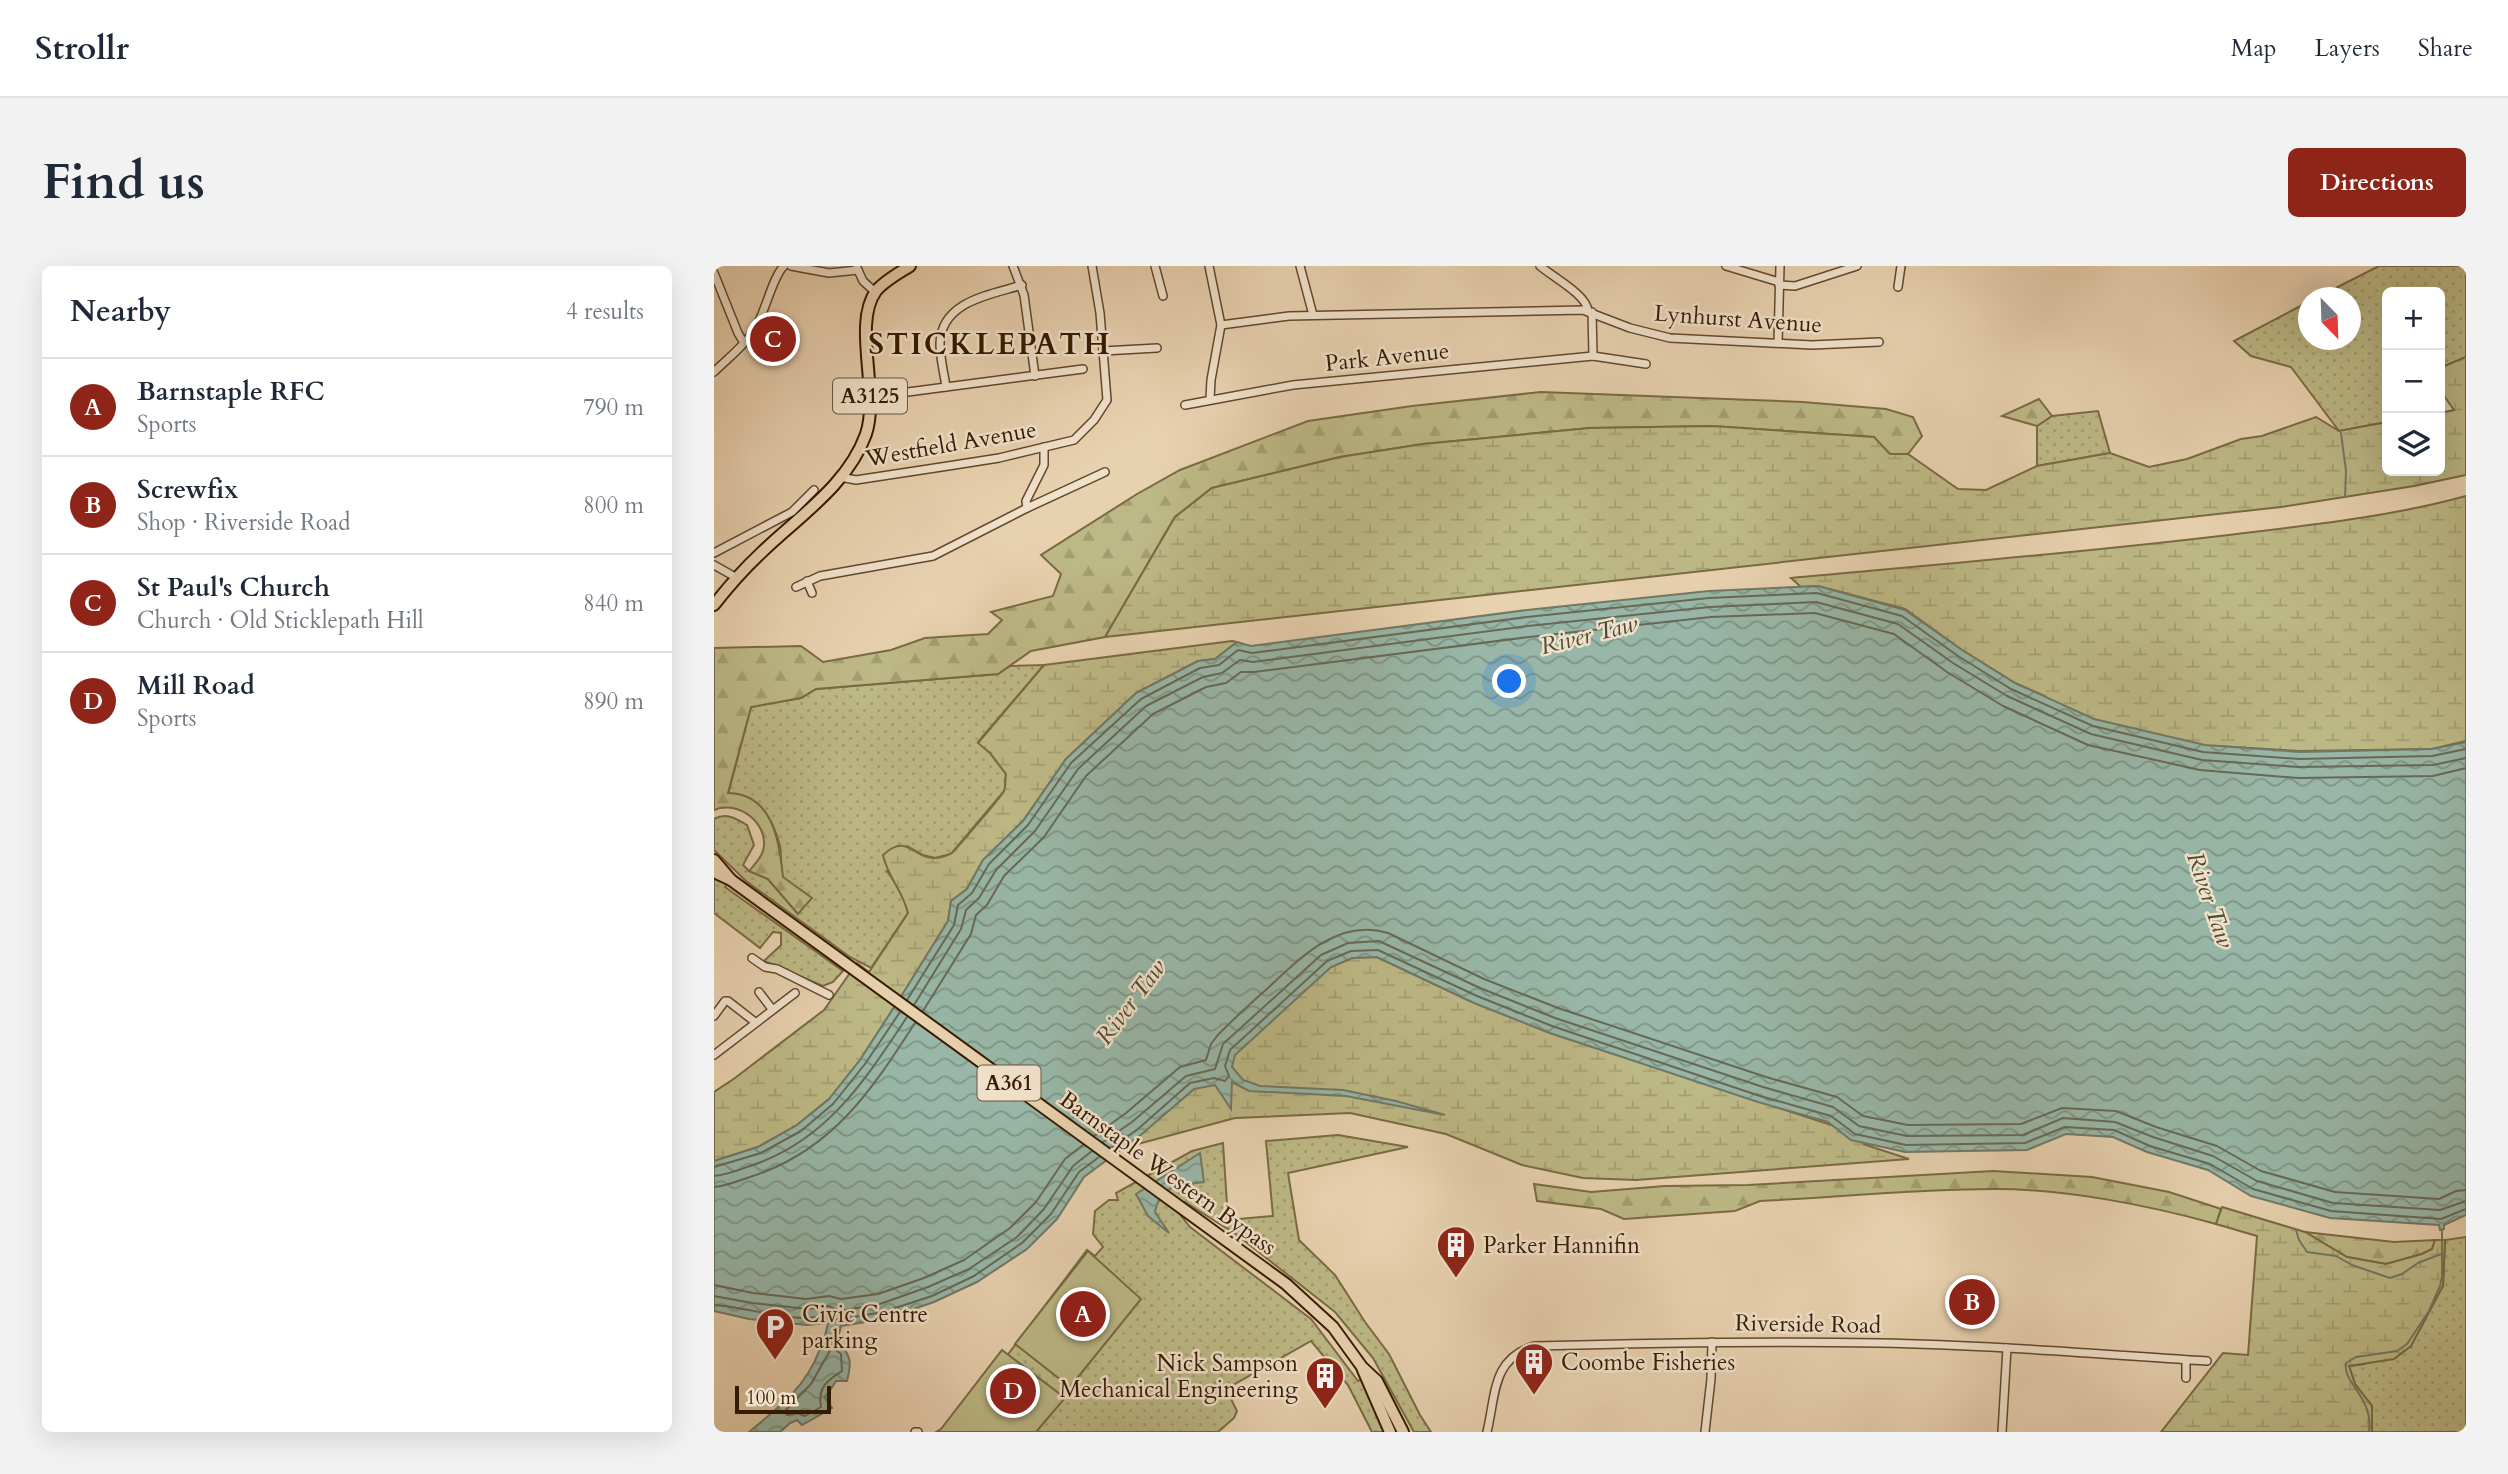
<!DOCTYPE html>
<html lang="en">
<head>
<meta charset="utf-8">
<style>
	:root { --surface:#fff; --page:#f2f2f3; --text:#1f2937; --muted:#747a83; --line:#e0e1e3; --accent:#8f2418 }
	body { margin:0; font-family:Cardo,serif; background:var(--page); color:var(--text) }
	.controls { position:absolute; right:21px; top:21px; display:grid; overflow:hidden; border-radius:10px; box-shadow:0 7px 28px #0002 }
	.controls button { width:63px; height:63px; display:grid; place-items:center; padding:0; border:0; border-bottom:2px solid var(--line); background:var(--surface); color:var(--text); font:35px sans-serif }
	.compass { position:absolute; left:1584px; top:21px; width:63px; height:63px; border-radius:50%; background:var(--surface); box-shadow:0 7px 28px #0002; rotate:157deg }
	.scale { position:absolute; left:21px; bottom:18px; width:96px; box-sizing:border-box; padding-left:7px; border:4px solid #361b00; border-top:0; font-size:19px; line-height:24px; white-space:nowrap; color:#361b00; -webkit-text-stroke:5px #f0e1cb; paint-order:stroke }
	.you { position:absolute; left:796px; top:416px; width:24px; height:24px; margin:-18px; border:5px solid #fff; border-radius:50%; background:#1a73e8; box-shadow:0 0 0 10px #1a73e833 }
	.badge { display:grid; place-items:center; width:46px; height:46px; border-radius:50%; background:var(--accent); color:#fff; font-size:23px; font-weight:700 }
	.pin { position:absolute; translate:-50% -50%; border:4px solid #fff; box-shadow:0 2px 7px #0006 }
	.list { margin:0; padding:0; list-style:none }
	h2 { display:flex; justify-content:space-between; align-items:center; height:91px; margin:0; padding:0 28px; font-size:30px }
	h2 small { font-size:23px; font-weight:400; color:var(--muted) }
	.list li { display:grid; grid-template-columns:46px 1fr auto; gap:21px; align-items:center; box-sizing:border-box; height:98px; padding:0 28px; border-top:2px solid var(--line) }
	.list b { display:block; font-size:26px; white-space:nowrap }
	.list p { margin:0; font-size:23px; white-space:nowrap; color:var(--muted) }
	.list em { font-size:23px; font-style:normal; color:var(--muted) }
	.icon { flex:none; width:38px; height:38px; fill:none; stroke:currentColor; stroke-width:2; stroke-linecap:round; stroke-linejoin:round }
	.map { position:relative; flex:none; width:1752px; height:1166px; overflow:hidden; border-radius:10px }
	header { display:flex; align-items:center; gap:42px; box-sizing:border-box; height:98px; padding:0 35px; background:var(--surface); border-bottom:2px solid var(--line) }
	header strong { font-size:33px }
	nav { display:flex; gap:38px; margin-inline-start:auto; font-size:24px }
	.intro { display:flex; align-items:center; justify-content:space-between; box-sizing:border-box; height:168px; padding:0 42px }
	h1 { margin:0; font-size:49px }
	.button { padding:18px 32px; border-radius:10px; background:var(--accent); color:#fff; font-size:24px; font-weight:700 }
	main { display:flex; gap:42px; padding:0 42px }
	aside { flex:1; background:var(--surface); border-radius:10px; box-shadow:0 7px 28px #0002 }
	.map>svg:first-child { display:block }
	.grass { fill:url(#grass-dots); stroke:#7a6a43; stroke-width:2 }
	.forest { fill:url(#forest-firs); stroke:#7a6a43; stroke-width:2 }
	.wetland { fill:url(#wetland-marsh); stroke:#7a6a43; stroke-width:2 }
	.garden { fill:#bdb986; stroke:#7a6a43; stroke-width:2 }
	.water { fill:url(#water-waves); stroke:#717965; stroke-width:2 }
	.lines { fill:none; stroke-linecap:round; stroke-linejoin:round }
	.shore { stroke:#676954; stroke-width:2 }
	.stream { stroke:#717965; stroke-width:2 }
	.street-casing { stroke:#62482c; stroke-width:10 }
	.primary-casing { stroke:#361b00; stroke-width:14 }
	.street { stroke:#f0e1cb; stroke-width:7 }
	.primary { stroke:#e8d1af; stroke-width:10 }
	.labels { text-anchor:middle; dominant-baseline:central; stroke-width:5; stroke-linejoin:round; paint-order:stroke }
	.shield { fill:#f0e1cb; stroke:#6e563d; stroke-width:2 }
	.shield-label { font-size:21px; font-weight:bold; fill:#361b00 }
	.street-label { font-size:23px; fill:#361b00; stroke:#f0e1cb }
	.poi-label { font-size:23px; fill:#361b00; stroke:#f0e1cb; text-anchor:start }
	.water-label { font-size:24px; font-style:italic; fill:#534a32; stroke:#f0e1cb }
	.district-label { font-size:30px; font-weight:bold; letter-spacing:2px; fill:#361b00; stroke:#f0e1cb }
</style>
</head>
<body>
<header>
<strong>Strollr</strong>
<nav><a>Map</a><a>Layers</a><a>Share</a></nav>
</header>
<div class="intro"><h1>Find us</h1><a class="button">Directions</a></div>
<main>
<aside>
<h2>Nearby<small>4 results</small></h2>
<ul class="list">
<li><span class="badge">A</span><div><b>Barnstaple RFC</b><p>Sports</p></div><em>790 m</em></li>
<li><span class="badge">B</span><div><b>Screwfix</b><p>Shop · Riverside Road</p></div><em>800 m</em></li>
<li><span class="badge">C</span><div><b>St Paul's Church</b><p>Church · Old Sticklepath Hill</p></div><em>840 m</em></li>
<li><span class="badge">D</span><div><b>Mill Road</b><p>Sports</p></div><em>890 m</em></li>
</ul>
</aside>
<div class="map">
<svg width="1752" height="1166" viewBox="0 0 1752 1166">
	<defs>
		<pattern id="grass-dots" width="8" height="8" patternUnits="userSpaceOnUse" patternTransform="scale(1.75)"><rect width="8" height="8" fill="#bdb986"/><path d="M2 2h.1M6 6h.1" fill="none" stroke="#a39e72" stroke-width="1.8" stroke-linecap="round"/></pattern>
		<pattern id="forest-firs" width="22" height="20" patternUnits="userSpaceOnUse" patternTransform="scale(1.75)"><rect width="22" height="20" fill="#bdb986"/><path d="M5 1l3.5 6h-7zM16 11l3.5 6h-7z" fill="#a39e72"/></pattern>
		<pattern id="wetland-marsh" width="20" height="14" patternUnits="userSpaceOnUse" patternTransform="scale(1.75)"><rect width="20" height="14" fill="#bdb986"/><path d="M1 5h8M5 5V1M11 12h8M15 12V8" fill="none" stroke="#a39e72"/></pattern>
		<pattern id="water-waves" width="16" height="10" patternUnits="userSpaceOnUse" patternTransform="scale(1.75)"><rect width="16" height="10" fill="#98b7a8"/><path d="M0 5q4-4 8 0t8 0" fill="none" stroke="#7d9486"/></pattern>
	</defs>
	<rect width="100%" height="100%" fill="#e8d1af"/>
	<filter id="stains"><feTurbulence type="fractalNoise" baseFrequency=".00286" numOctaves="4"/><feColorMatrix values="0 0 0 0 .2 0 0 0 0 .09 0 0 0 0 .02 0 0 0 .5 -.17"/></filter>
	<radialGradient id="worn" r=".72"><stop offset=".6" stop-color="#630" stop-opacity="0"/><stop offset="1" stop-color="#630" stop-opacity=".3"/></radialGradient>
	<!-- grass -->
	<g class="grass">
		<path d="M1665,0h87v91l-26,11v-76h-53v130l-48,9 -48,-64 -40,-11 -17,-15 74,-39v38h42v-42l-32,-1z"/>
		<path d="M1384,145l12,42 -73,13v-40l15,-10z"/>
		<path d="M330,399l-66,77 12,11 16,21 -1,16 -54,64 -16,4 -12,-3 -16,-9 -20,25 16,23 5,19 -37,55 -21,-11 -104,-76 -32,-31v-31c12,-7 23,0 33,6l7,20 -11,20 6,6 19,8 30,35c-5,-11 -11,-23 -15,-35 -3,-11 -1,-22 -3,-33 -7,-27 -21,-54 -52,-52l23,-87 50,-9 15,-9 182,-15 12,-8z"/>
		<path d="M0,610l13,8 -2,3 118,84 -10,11 -10,4 -59,-25 17,-16v-12l-8,-1 -13,16 -46,-35z"/>
		<path d="M624,869l70,12 -120,26 11,67 36,35 30,47 24,32 31,61 11,17h-17l-41,-74 -38,-46 -98,-77 -52,-33 -7,10 12,15 121,92 47,62 4,-2 26,53h-16l-24,-47 -37,-44 -85,48 11,22 -3,7 -16,14h-274l59,-71 84,-111 8,6 8,-9 -10,-13 2,-23 14,-11h9l-2,-7 76,-42 31,-8 5,77 45,-4 -7,-75z"/>
		<path d="M1752,971v195h-94v-26l-17,-22 -6,-18 16,-2 78,-78 2,-46z"/>
	</g>
	<!-- forest -->
	<g class="forest">
		<path d="M827,126l262,10 83,7 27,8 9,19 -14,18h-18l-17,-17 -161,-11 -122,2 -167,16 -83,13 -128,31 -37,29 -70,120 -74,14 -33,23 -182,15 -15,9 -50,9 -23,86c45,1 51,48 55,84l29,21 -14,16 -30,-35 -19,-8c7,-8 16,-17 15,-29 -1,-24 -29,-41 -50,-32v-162l87,-2 22,16 68,-12 34,-12 63,-4 14,-14 -11,-8 62,-16 8,-22 -20,-19 96,-61 43,-24 128,-49 104,-15z"/>
		<path d="M1325,133l13,17 -15,10 -35,-10z"/>
		<path d="M1279,905l99,6 77,15 52,17 -5,15c-68,-19 -151,-35 -221,-35 -78,0 -157,8 -235,12l-25,10 -111,8 -23,-10 -64,-8 -3,-17 57,8 74,-6 83,-1z"/>
		<path d="M1591,966l89,10 41,-2 -3,9 -10,5 -36,10 -39,-7z"/>
	</g>
	<!-- wetland -->
	<g class="wetland">
		<path d="M1752,91v118l-52,11 -133,21 -1176,130 70,-120 37,-29 128,-31 83,-13 167,-16 122,-2 162,11 16,17h18l50,35 28,1 51,-24 73,-13 39,14 38,-8 54,-20 21,-3 54,-19 23,14 48,-9v49h53v-58l14,-3 -14,-20v-22z"/>
		<path d="M1752,230v245l-34,8 -132,2 -85,-5 251,334 -421,-384 -30,-13 -53,-33 -57,-41 -87,-23 -17,1 -10,-9c143,-13 286,-25 429,-42 81,-10 166,-18 246,-40z"/>
		<path d="M518,375l5,1 -22,17 -17,2 -62,32 -70,66 -43,62 -40,39 -16,29 -16,12 -3,20 -46,74 -42,65 -31,39 -32,26 -39,22 -44,14v-69l21,-14 89,-68 33,-47 12,9 39,-59c-6,-24 -20,-35 -25,-58 25,-23 29,4 53,3 4,0 13,-3 16,-5 5,-5 49,-56 52,-62 2,-5 1,-12 2,-17l-16,-21 -12,-10 66,-78z"/>
		<path d="M663,691l93,44 80,32 281,92 161,-39 215,79 -94,-34 -51,-1 -158,15 -41,-1 46,15 -273,21 -53,-2 -61,-13 -76,-31 -96,-21 -115,5 -112,30 71,-59 -3,-4 140,-118 21,-9z"/>
		<path d="M1508,941l83,25 42,25 39,7 36,-10 10,-5 3,-9h10l-2,46 -32,60 -17,13 -45,7 6,18 17,22v26h-211l62,-79 25,2 9,-119 -41,-12z"/>
	</g>
	<!-- garden -->
	<g class="garden">
		<path d="M374,985l53,48 -71,88 -55,-43z"/>
		<path d="M288,1084l63,48 -29,34h-100l5,-3z"/>
	</g>
	<!-- water -->
	<g class="water">
		<path d="M1104,320l87,24 57,40 53,33 79,36 111,26 95,7 132,-3 34,-7v473l-22,10v4l-4,1 -1,-5 -109,-7 -79,-22 -43,-26 -61,-18 -34,-15 -47,-3 -39,16 -122,2 -54,-12 -23,-18 -70,-20 -208,-69 -76,-30 -97,-46 -25,1 -21,9 -96,88 -3,12 11,13 17,6 83,4 53,11 49,14 -99,-19 -97,-5 -17,-9 -1,27 -16,-24 -21,4 -52,45 -58,43 -27,42 -30,30 -50,33 -43,20 -50,17 -43,7 -3,12c11,20 15,18 9,43h-11l-11,17 7,10 -30,17 -5,-5 -7,3 -10,9h-31c29,-24 57,-45 70,-81l3,-2 6,-26 -21,2 -58,-6 -35,-8v-150l44,-14 39,-22 32,-26 31,-39 42,-65 46,-74 3,-20 16,-12 16,-29 40,-39 43,-62 70,-66 62,-32 17,-2 22,-17 14,4 276,-36 182,-19z"/>
		<path d="M486,887l4,29c-23,3 -44,2 -49,30l14,21 -21,-17 -12,-22z"/>
	</g>
	<g class="lines">
		<!-- shore -->
		<g class="shore">
			<path d="M193,734l47,-75 4,-20 14,-12 17,-29 39,-39 43,-62 70,-64 59,-31 19,-3 19,-15 14,3 275,-36 182,-19 108,-5 85,23 56,40 53,33 82,37 110,26 96,7 133,-3 34,-7"/>
			<path d="M200,739l47,-76 5,-19 13,-12 17,-28 39,-39 43,-62 68,-63 57,-29 19,-4 18,-13 13,2 275,-36 182,-19 106,-5 82,22 55,39 54,33 84,38 111,26 96,7 135,-2 33,-7"/>
			<path d="M209,745l48,-77 5,-19 11,-10 17,-29 40,-39 42,-61 67,-62 53,-27 20,-4 15,-11h13l275,-35 182,-20 104,-4 79,21 53,38 56,34 85,39 112,25 98,8 135,-2 33,-8"/>
			<path d="M380,870l32,-23 54,-46 26,-7 5,-16 6,-8c16,-17 34,-33 52,-49 32,-30 70,-69 119,-54l96,46 74,29 208,69 71,20 26,19 45,9 113,-1 41,-16 54,3 40,16 61,19 44,25 74,21 104,7 17,-8 10,-1"/>
			<path d="M389,876l29,-20 54,-46 29,-7 8,-25 98,-89 27,-12 31,-2 101,47 75,30 208,69 70,20 26,19 48,10 116,-1 40,-17 52,4 38,15 60,19 44,25 76,22 107,7 26,-9"/>
			<path d="M397,882l27,-19 52,-46 24,-5 11,3 4,-5 -4,-10 5,-16 97,-89 24,-10 27,-1 99,46 75,30 208,70 71,20 24,18 51,11 119,-2 40,-16 49,3 36,16 60,18 43,25 78,22 110,8 25,-10"/>
			<path d="M0,901l47,-14 40,-22 32,-27 32,-40 35,-52"/>
			<path d="M0,910c12,-1 25,-6 36,-10 77,-25 115,-86 157,-149"/>
			<path d="M0,921c12,-1 24,-6 36,-10 82,-26 121,-86 165,-154"/>
			<path d="M0,1019l39,8 53,6 23,-3 12,3 37,-5 46,-16 40,-18 46,-32 26,-26 29,-43 18,-14"/>
			<path d="M0,1030l38,7 55,6 21,-3 12,5 40,-7 48,-17 41,-18 48,-32 27,-28 29,-43 19,-15"/>
			<path d="M0,1039c31,2 61,13 92,13 13,0 20,-6 31,2l46,-8 49,-16 42,-20 48,-33 29,-29 28,-42 20,-15"/>
			<path d="M118,1081l9,7 1,17c-14,9 -25,16 -21,36l-16,9 -8,-3 -10,2 -1,-5 25,-26z"/>
		</g>
		<!-- stream -->
		<g class="stream">
			<path d="M1627,167l5,38 -1,26"/>
			<path d="M1582,964l3,10 8,12 29,4 16,9 38,13 12,-4 16,-11 23,-9"/>
			<path d="M1655,1166c5,-35 -27,-49 -23,-69l10,-6 41,-6 10,-7 22,-33 11,-25 2,-9v-47"/>
		</g>
		<!-- street casing -->
		<g class="street-casing">
			<g id="street">
				<path d="M77,0l38,7 29,-3"/>
				<path d="M299,0l11,29 11,81"/>
				<path d="M441,0l8,30"/>
				<path d="M495,0l12,59 -10,55 -1,19"/>
				<path d="M586,0l13,49"/>
				<path d="M826,0c13,11 47,29 48,45"/>
				<path d="M1012,0l53,16"/>
				<path d="M143,2l6,13 12,11"/>
				<path d="M0,7l24,60 6,10"/>
				<path d="M1065,19l16,1 62,-20"/>
				<path d="M1184,21l3,-21"/>
				<path d="M878,46l1,44"/>
				<path d="M507,59l68,-9 294,-6 47,18 40,10 142,7 67,-3"/>
				<path d="M1064,77l2,-77"/>
				<path d="M389,85l54,-3"/>
				<path d="M0,106c13,-13 29,-25 39,-40 12,-17 19,-55 31,-66"/>
				<path d="M232,121c-2,-14 -6,-29 -6,-43 1,-43 50,-49 82,-59"/>
				<path d="M156,131l213,-28"/>
				<path d="M471,139l108,-20 300,-29 53,8"/>
				<path d="M126,211l16,3 92,-14 51,-8 75,-18 20,-20 13,-20 -7,-87 -8,-47"/>
				<path d="M313,242l78,-36"/>
				<path d="M0,287l78,-41 22,-22"/>
				<path d="M0,299l23,13"/>
				<path d="M93,315l5,12"/>
				<path d="M82,321l24,-11 113,-20 94,-48 -1,-7 18,-36v-18"/>
				<path d="M38,692l13,9 12,2 52,26"/>
				<path d="M45,726l13,17"/>
				<path d="M0,750l11,-15h3l27,21"/>
				<path d="M0,789l81,-62"/>
				<path d="M1472,1112v-18"/>
				<path d="M201,1166h3"/>
				<path d="M773,1166c9,-38 5,-73 47,-86 115,-3 230,-5 345,-3 109,2 219,11 328,18"/>
				<path d="M991,1166l6,-53 1,-37"/>
				<path d="M1288,1166l5,-84"/>
			</g>
		</g>
		<!-- primary casing -->
		<g class="primary-casing">
			<g id="primary">
				<path d="M0,339c14,-18 30,-36 47,-52 37,-36 87,-68 105,-119 14,-41 -14,-110 10,-143 8,-10 23,-18 34,-25"/>
				<path d="M0,594l17,20"/>
				<path d="M0,606l17,8 555,404 47,43 29,40 15,14 26,51"/>
				<path d="M649,1104l27,62"/>
			</g>
		</g>
		<!-- street -->
		<use href="#street" class="street"/>
		<!-- primary -->
		<use href="#primary" class="primary"/>
	</g>
	<!-- icons -->
	<defs>
		<g id="building-pin" transform="scale(2.0125)"><path d="M0 17L-7.5 6A9.5 9.5 0 1 1 7.5 6Z" fill="#8f2418" stroke="#f0e1cb"/><path d="M-4-6H4V6H1V3H-1V6H-4ZM-2.5-4.3h1.7v1.8h-1.7ZM.8-4.3h1.7v1.8H.8ZM-2.5-1h1.7V.8h-1.7ZM.8-1h1.7V.8H.8Z" fill="#fff"/></g>
		<g id="parking-pin" transform="scale(2.0125)"><path d="M0 17L-7.5 6A9.5 9.5 0 1 1 7.5 6Z" fill="#8f2418" stroke="#f0e1cb"/><path d="M-3.5-5.5H1a3.5 3.5 0 0 1 0 7H-1V5.5H-3.5ZM-1-3.4V-.6H.8a1.4 1.4 0 0 0 0-2.8Z" fill="#fff"/></g>
	</defs>
	<g fill-rule="evenodd">
		<use href="#building-pin" x="742" y="979"/>
		<use href="#parking-pin" x="61" y="1061"/>
		<use href="#building-pin" x="820" y="1096"/>
		<use href="#building-pin" x="611" y="1110"/>
	</g>
	<g class="labels">
		<!-- shield labels -->
		<g class="shield">
			<rect x="119" y="112.5" width="74" height="35" rx="5"/>
			<rect x="263.5" y="799.5" width="63" height="35" rx="5"/>
		</g>
		<g class="shield-label">
			<text x="156" y="130">A3125</text>
			<text x="295" y="817">A361</text>
		</g>
		<!-- street labels -->
		<g class="street-label">
			<text transform="translate(1024 53) rotate(4)">Lynhurst Avenue</text>
			<text transform="translate(673 91) rotate(-6)">Park Avenue</text>
			<text transform="translate(237 178) rotate(-10)">Westfield Avenue</text>
			<text transform="translate(454 907) rotate(36)">Barnstaple Western Bypass</text>
			<text transform="translate(1094 1058) rotate(1)">Riverside Road</text>
		</g>
		<!-- poi labels -->
		<g class="poi-label">
			<text x="769" y="979">Parker Hannifin</text>
			<text x="88" y="1048">Civic Centre<tspan x="88" dy="26">parking</tspan></text>
			<text x="847" y="1096">Coombe Fisheries</text>
			<text x="584" y="1097" text-anchor="end">Nick Sampson<tspan x="584" dy="26">Mechanical Engineering</tspan></text>
		</g>
		<!-- water labels -->
		<g class="water-label">
			<text transform="translate(875 369) rotate(-14)">River Taw</text>
			<text transform="translate(1496 634) rotate(71)">River Taw</text>
			<text transform="translate(417 736) rotate(-53)">River Taw</text>
		</g>
		<!-- district labels -->
		<g class="district-label">
			<text x="276" y="78">STICKLEPATH</text>
		</g>
	</g>
	<rect width="100%" height="100%" filter="url(#stains)"/>
	<rect width="100%" height="100%" fill="url(#worn)"/>
</svg>
<div class="controls">
<button>+</button>
<button>−</button>
<button><svg class="icon" aria-label="layers" viewBox="0 0 24 24"><path d="M12 4l9 5-9 5-9-5zM3 14l9 5 9-5"/></svg></button>
</div>
<svg class="compass" viewBox="-18 -18 36 36"><path d="M0-13l5 13h-10z" fill="#e53935"/><path d="M0 13l5-13h-10z" fill="#747a83"/></svg>
<div class="scale">100 m</div>
<div class="you"></div>
<div class="pin badge" style="left:369px;top:1048px">A</div>
<div class="pin badge" style="left:1258px;top:1036px">B</div>
<div class="pin badge" style="left:59px;top:73px">C</div>
<div class="pin badge" style="left:299px;top:1125px">D</div>
</div>
</main>
</body>
</html>
